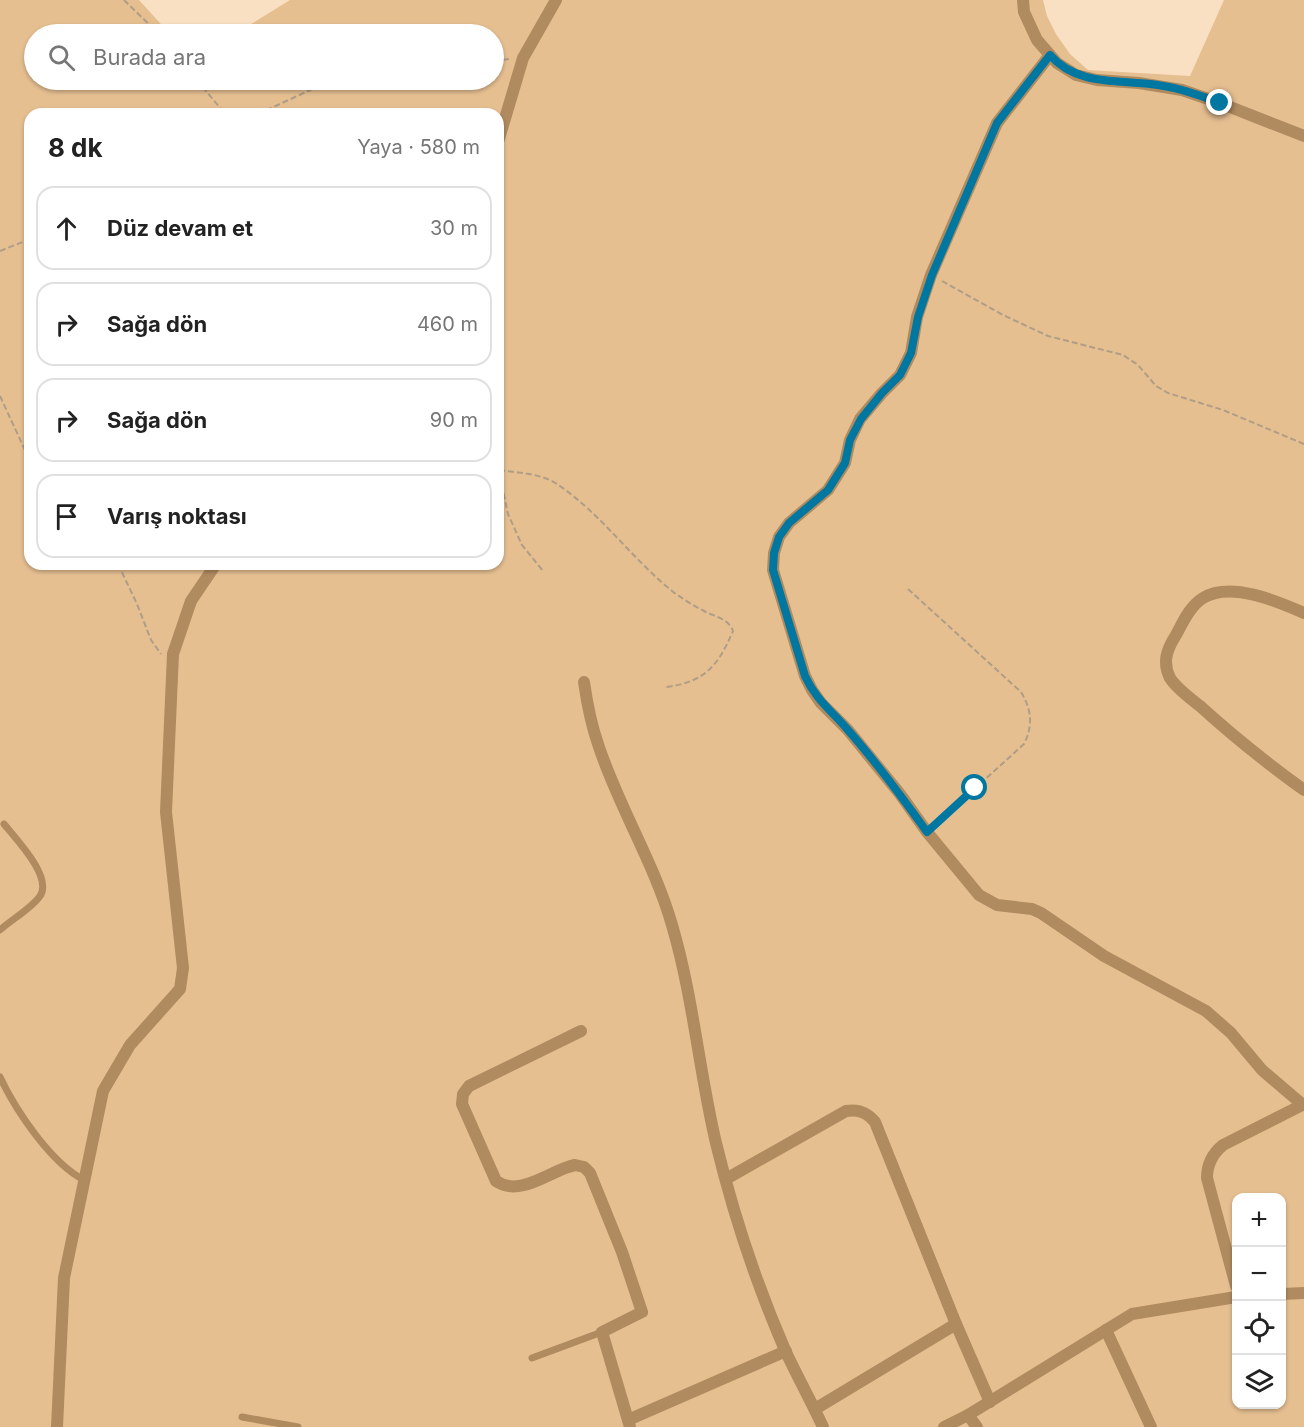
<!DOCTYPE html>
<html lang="tr">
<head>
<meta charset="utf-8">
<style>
	:root { --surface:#fff; --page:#f6f6f6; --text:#222; --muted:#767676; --line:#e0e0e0 }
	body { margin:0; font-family:Inter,sans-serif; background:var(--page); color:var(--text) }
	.controls { position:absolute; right:18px; bottom:18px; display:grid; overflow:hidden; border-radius:12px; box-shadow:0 2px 4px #0004 }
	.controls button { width:54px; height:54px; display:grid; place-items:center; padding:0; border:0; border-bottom:2px solid var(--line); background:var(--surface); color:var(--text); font:30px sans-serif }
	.stop { position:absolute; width:18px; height:18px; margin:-14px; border:4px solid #0077a0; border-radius:50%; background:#fff }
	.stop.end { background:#0077a0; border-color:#fff; box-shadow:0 2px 6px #0008 }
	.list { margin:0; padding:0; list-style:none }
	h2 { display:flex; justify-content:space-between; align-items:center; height:78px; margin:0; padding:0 24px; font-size:26px }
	h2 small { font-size:20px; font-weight:400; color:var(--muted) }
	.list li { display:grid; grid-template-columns:39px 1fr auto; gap:18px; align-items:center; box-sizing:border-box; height:84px; margin:0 12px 12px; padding:0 12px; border:2px solid var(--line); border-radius:18px }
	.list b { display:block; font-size:22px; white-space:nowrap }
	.list em { font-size:20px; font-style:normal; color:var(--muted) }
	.icon { flex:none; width:33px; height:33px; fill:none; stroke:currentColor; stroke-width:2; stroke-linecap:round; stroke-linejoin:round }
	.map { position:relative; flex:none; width:1304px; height:1427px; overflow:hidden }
	.search { position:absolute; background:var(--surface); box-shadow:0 2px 4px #0004; left:24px; top:24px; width:480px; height:66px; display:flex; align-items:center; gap:15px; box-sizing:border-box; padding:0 21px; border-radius:33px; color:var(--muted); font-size:22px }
	.panel { position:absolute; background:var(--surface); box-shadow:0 2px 4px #0004; left:24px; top:108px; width:480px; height:462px; border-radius:18px }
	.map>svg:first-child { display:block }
	.green { fill:#e6bf91; fill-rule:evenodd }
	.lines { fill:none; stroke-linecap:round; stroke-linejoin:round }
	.path { stroke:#b09d86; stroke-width:2; stroke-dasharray:6 3; stroke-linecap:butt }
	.service { stroke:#b08b5f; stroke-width:7 }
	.minor { stroke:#b08b5f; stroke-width:12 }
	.route { stroke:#0077a0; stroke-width:8 }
</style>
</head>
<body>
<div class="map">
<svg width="1304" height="1427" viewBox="0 0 1304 1427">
	<rect width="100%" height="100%" fill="#f9e0c2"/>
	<!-- green -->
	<path class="green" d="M0,0h139l31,34h-136v46h460v-46h-259l55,-34h753l4,16 9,18 14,20 18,16 102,6 34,-76h80v1427h-1304zM30,114h468v450h-468zM1236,1198h46v206h-46z"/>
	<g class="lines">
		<!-- path -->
		<g class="path">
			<path d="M124,0l35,34"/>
			<path d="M494,61l15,-2"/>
			<path d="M197,80l28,34"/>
			<path d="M258,114l61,-28 31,-6"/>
			<path d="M0,251l30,-12"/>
			<path d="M942,281l61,34 45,21 75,19 15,10 18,21 12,7 55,17 81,34"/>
			<path d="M0,396l30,65"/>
			<path d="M498,467l10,47 14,31 21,26"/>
			<path d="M499,470c20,3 41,3 58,14 45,30 76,77 119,110 9,6 18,12 28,17 11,6 24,7 29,20 -15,35 -28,51 -67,56"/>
			<path d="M118,564l19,40 14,36 10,14"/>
			<path d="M908,589l113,103c11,18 12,34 3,52l-88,80"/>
		</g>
		<!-- service -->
		<g class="service">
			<path d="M0,930c11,-10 32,-22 40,-34 13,-19 -24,-57 -36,-72"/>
			<path d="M0,1077c16,34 51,86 84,103"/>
			<path d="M532,1358l70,-26"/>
			<path d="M242,1417l56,10"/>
		</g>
		<!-- minor -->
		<g class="minor">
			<path d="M1023,0l1,12 13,28 20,23 19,12 21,5 42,3 43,7 38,13 84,33"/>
			<path d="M1050,55l-53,68 -66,152 -14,42 -6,36 -11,22 -18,18 -22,26 -10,21 -5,23 -17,27 -39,33 -10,14 -5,16 -1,17 32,106 7,14 9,13 27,27 52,64 27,38 52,63 18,10 35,4 9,4 63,43 102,55 25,22 31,37 41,35"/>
			<path d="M498,142l25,-84 33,-58"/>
			<path d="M1304,613c-27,-12 -74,-32 -101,-15 -13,8 -20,24 -27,37 -9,14 -14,27 -6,43 7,11 20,20 30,28 33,30 68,58 104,84"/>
			<path d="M584,682c3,21 7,42 14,62 20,62 56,118 74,181 21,71 27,146 44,218 17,70 40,140 69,207 12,26 26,51 38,77"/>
			<path d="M581,1031l-112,55 -6,8 -1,10 34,77c25,17 54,-11 79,-16l9,2 6,6 32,79 20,60 -40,20 28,95"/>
			<path d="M726,1179l120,-68c12,-2 21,1 29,11l81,202 34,78"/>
			<path d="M1236,1286l-29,-108c0,-14 5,-24 16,-33l81,-41"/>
			<path d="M1282,1294l22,-1"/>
			<path d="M1106,1330l45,97"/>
			<path d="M815,1409l141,-85"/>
			<path d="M968,1415l9,12"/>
			<path d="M628,1420l158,-69"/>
			<path d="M57,1427l7,-149 39,-187 27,-46 50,-56 3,-21 -17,-156 7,-158 18,-53 25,-37"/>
			<path d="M944,1427l24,-12 164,-101 104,-17"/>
		</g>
	</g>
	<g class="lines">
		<!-- route -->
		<path class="route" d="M975,788l-48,44c-25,-35 -51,-70 -79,-102 -16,-19 -32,-30 -43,-54l-32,-106 1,-17 5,-16 10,-14 39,-33 17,-27 5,-23 11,-21 21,-26 18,-18 11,-22 7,-36 14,-42 65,-152 53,-68c28,32 70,24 108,30 21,3 42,10 62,18"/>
	</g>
</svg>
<div class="controls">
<button>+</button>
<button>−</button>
<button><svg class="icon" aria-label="locate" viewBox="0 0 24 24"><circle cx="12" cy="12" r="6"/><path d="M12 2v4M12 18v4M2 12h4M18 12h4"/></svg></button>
<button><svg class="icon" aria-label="layers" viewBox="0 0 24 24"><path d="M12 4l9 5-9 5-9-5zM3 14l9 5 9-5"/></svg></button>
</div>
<div class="stop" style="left:975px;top:788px"></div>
<div class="stop end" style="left:1220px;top:103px"></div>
<div class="search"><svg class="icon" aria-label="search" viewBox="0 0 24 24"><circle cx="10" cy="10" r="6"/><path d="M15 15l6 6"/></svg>Burada ara</div>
<section class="panel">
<h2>8 dk<small>Yaya · 580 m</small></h2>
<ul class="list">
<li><svg class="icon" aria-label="ahead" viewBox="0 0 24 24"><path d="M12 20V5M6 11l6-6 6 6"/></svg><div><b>Düz devam et</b></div><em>30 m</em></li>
<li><svg class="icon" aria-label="right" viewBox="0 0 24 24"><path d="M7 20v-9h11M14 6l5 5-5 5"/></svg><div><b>Sağa dön</b></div><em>460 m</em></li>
<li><svg class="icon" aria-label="right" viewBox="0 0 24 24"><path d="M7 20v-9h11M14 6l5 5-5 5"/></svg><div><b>Sağa dön</b></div><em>90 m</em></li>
<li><svg class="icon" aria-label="arrive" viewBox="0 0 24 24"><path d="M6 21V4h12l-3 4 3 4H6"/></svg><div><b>Varış noktası</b></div></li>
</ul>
</section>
</div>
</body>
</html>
